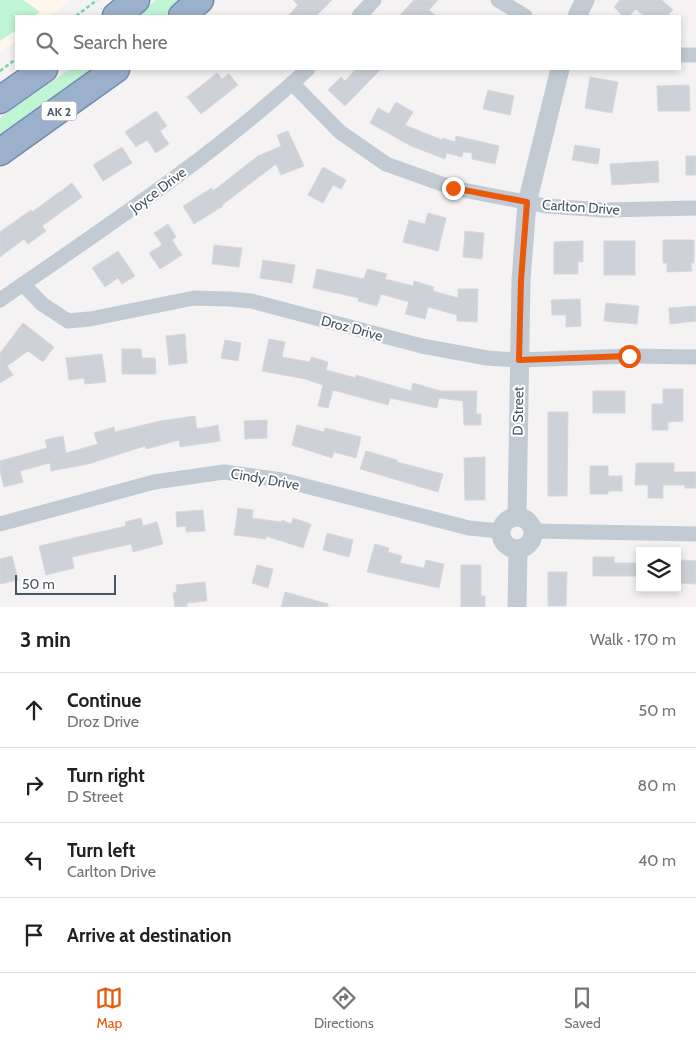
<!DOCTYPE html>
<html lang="en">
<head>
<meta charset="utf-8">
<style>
	:root { --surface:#fff; --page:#f6f6f6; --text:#202124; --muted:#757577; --line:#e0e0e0; --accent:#ea580c }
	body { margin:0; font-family:Cabin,sans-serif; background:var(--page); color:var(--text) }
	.controls { position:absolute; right:15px; bottom:15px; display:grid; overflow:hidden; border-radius:0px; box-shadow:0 2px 8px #0003 }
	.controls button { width:45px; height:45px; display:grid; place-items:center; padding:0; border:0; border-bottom:1px solid var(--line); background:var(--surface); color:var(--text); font:25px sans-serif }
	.scale { position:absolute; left:15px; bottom:12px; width:101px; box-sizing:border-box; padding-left:5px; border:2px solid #485461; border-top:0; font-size:14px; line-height:18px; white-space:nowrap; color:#485461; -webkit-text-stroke:4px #fff; paint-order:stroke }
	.stop { position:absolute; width:15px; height:15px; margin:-11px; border:4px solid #ea580c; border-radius:50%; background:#fff }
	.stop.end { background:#ea580c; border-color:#fff; box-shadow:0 1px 5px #0008 }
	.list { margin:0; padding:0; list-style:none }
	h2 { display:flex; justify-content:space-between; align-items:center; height:65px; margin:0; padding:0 20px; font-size:21px }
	h2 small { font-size:16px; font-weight:400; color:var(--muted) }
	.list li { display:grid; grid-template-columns:32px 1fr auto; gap:15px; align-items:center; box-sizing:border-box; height:75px; padding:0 20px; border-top:1px solid var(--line) }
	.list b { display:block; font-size:19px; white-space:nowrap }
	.list p { margin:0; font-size:16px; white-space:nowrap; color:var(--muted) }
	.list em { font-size:16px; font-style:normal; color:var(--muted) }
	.icon { flex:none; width:28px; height:28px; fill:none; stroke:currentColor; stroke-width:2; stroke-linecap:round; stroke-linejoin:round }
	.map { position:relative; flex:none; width:696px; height:607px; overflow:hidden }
	.search { position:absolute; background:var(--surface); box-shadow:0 2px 8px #0003; left:15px; right:15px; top:15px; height:55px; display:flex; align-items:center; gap:12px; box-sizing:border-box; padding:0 18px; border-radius:0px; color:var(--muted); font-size:19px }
	.sheet { height:365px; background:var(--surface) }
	nav { display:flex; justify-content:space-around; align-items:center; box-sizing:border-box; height:70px; border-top:1px solid var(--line); background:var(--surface); font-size:14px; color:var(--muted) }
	nav a { display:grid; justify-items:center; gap:2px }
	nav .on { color:var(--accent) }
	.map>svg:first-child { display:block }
	.commercial { fill:#fef9ec }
	.green { fill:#bff4d5 }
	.building { fill:#ced1d7; stroke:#d6d8de }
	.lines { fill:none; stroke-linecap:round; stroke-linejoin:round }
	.trunk-casing { stroke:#718cb0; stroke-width:29 }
	.path { stroke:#73d5a9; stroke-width:2.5; stroke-dasharray:4 2.5; stroke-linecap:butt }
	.minor { stroke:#c2cbd4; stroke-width:15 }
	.tertiary { stroke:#c2cbd4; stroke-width:19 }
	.trunk { stroke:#9bb1cb; stroke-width:26 }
	.route { stroke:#ea580c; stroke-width:6 }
	.labels { text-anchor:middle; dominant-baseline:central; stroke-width:4; stroke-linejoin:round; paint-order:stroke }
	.shield { fill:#fff; stroke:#7f8790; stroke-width:1 }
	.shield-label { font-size:12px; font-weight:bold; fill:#485461 }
	.street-label { font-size:14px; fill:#485461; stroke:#fff }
</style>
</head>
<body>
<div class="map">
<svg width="696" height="607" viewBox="0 0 696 607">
	<rect width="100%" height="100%" fill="#f4f2f2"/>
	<!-- commercial -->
	<path class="commercial" d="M0,0h71l-21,16h-34v25l-16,12z"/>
	<!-- green -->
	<g class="green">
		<path d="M0,0h23l17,12 -6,4h-18v14l-16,11z"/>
		<path d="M156,0h26l-18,16h-27z"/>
		<path d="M70,69h27l-97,69v-20z"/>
	</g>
	<!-- building -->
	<g class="building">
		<path d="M293,0h39l-16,16h-28l10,-11z"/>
		<path d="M414,0h24l-9,10 7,6h-37z"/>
		<path d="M620,0h42l11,10 -6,6h-23l-8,-7 -7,7h-6l-9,-9z"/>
		<path d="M356,69h25l-36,37 -17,-16 13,-13 4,4z"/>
		<path d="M217,73l5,6 7,-5 9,11 -37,29 -14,-17z"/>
		<path d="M590,77l28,5 -6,31 -27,-5z"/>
		<path d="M689,85l1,26h-32l-1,-25z"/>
		<path d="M488,90l26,6 -4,19 -27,-6z"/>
		<path d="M396,102l17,10 -8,13 37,15 1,-2 12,4 1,-6 43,10 -4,18 -23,-5v-6l-9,-1 -1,5 -15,-4 -2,6 -34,-13 -41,-23 8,-15 11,6z"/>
		<path d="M156,111l11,15 -7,5 9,13 -13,9 -9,-13 -11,7 -11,-15z"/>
		<path d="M288,131l16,35 -23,9 -5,-11 -54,41 1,1 -29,18 -11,-18 29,-18 1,3 45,-35 23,-10 -4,-11z"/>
		<path d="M575,145l25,4 -2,15 -26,-4z"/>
		<path d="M122,147l10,16 -29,18 -10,-16z"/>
		<rect x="686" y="156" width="10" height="19"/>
		<path d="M658,161l1,21 -47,3 -2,-21z"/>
		<path d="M323,167l23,13 -5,9 -8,-4 -10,18 -15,-8z"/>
		<path d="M72,183l10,14 -40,29 4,5 -18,13 -4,-5 -24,18v-25l31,-22 1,2z"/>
		<path d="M428,213l18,5 -8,33 -35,-9 6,-22 16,4z"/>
		<path d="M168,224l8,13 -4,3 10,15 -22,14 -11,-16 13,-8 -8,-12z"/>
		<path d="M465,231l19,2 -2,26 -19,-2z"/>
		<path d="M663,240h31v23h-3l1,8 -25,1v-9h-4z"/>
		<path d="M583,241v21h-5v12h-24v-32z"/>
		<rect x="604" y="241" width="31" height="34"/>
		<path d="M214,245l28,3 -3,19 -27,-3z"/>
		<path d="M118,251l17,25 -13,8 -4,-6 -13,9 -13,-19z"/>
		<path d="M263,260l32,5 -3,18 -32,-5z"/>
		<path d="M317,269l47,10 3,-10 20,5 -2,5 28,7 1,-5 20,6 -1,4 25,7v-9h20l-1,33 -20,-1v-6l-29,-8 -3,12 -20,-5 4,-12 -28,-8 -4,12 -19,-5 1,-3 -46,-10z"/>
		<path d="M580,299l1,27 -15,1v-12h-14l-1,-15z"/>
		<path d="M606,303l33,3 -2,18 -33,-3z"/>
		<path d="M696,306v15l-26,3 -1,-16z"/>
		<path d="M23,323l31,24 -11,15 -15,-11 -21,15 6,9 -13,8v-30z"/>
		<path d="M185,334l2,29 -18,2 -3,-29z"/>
		<path d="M269,339l16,3 -3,15 28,5 1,-5 17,5 -2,8 30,8v-3l55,16 2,-8 28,8h36l-1,23h5v11h-17l-1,-24 -24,-3 -2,10 -47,-10 -2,7 -55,-15 -5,18 -10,-2 5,-21 -18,-6 -43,-8z"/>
		<path d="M225,340l16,3 -3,18 -17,-3z"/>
		<path d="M122,349h19l1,9h13l1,16h-34z"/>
		<path d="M102,354l4,28 -21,2 -1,-6 -15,2 -3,-22z"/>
		<path d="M663,389h20v32l-15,1v8h-16v-26h11z"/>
		<rect x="593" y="391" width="32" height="22"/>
		<path d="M548,412h20l-1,84h-19z"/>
		<path d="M195,416l2,13 21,-4 2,16 -40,6 -1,-7 -33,9 -1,-3 -57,18 -37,7 -1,-8 -30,8 3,11 -19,5 -4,-16v-10l47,-13 -2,-8 18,-4 3,17 32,-9 -4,-11 20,-6 1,5 45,-11z"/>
		<path d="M267,420v18l-22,1 -1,-18z"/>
		<path d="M297,425l27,7 1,-4 36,9 -5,21 -22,-6 -2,6 -40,-13z"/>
		<path d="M366,451l31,9v2l46,12 -5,18 -78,-23z"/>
		<path d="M485,457v43h-20l-1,-42z"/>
		<path d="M636,463h38v9h22v16h-11v-3h-22v13h-15v-13h-13z"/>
		<path d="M590,466h18v10h14v15h-14v3h-18z"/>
		<path d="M238,508l15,2 -1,8 29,4 1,-2 9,4 2,-6 18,6 -8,24 -37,-12v3l-32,-4z"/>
		<path d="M203,510l2,21 -19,1v-6l-9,1 -1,-15z"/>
		<path d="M141,518l2,8 14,-4 6,22 -30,8 -2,-8 -59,13 2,11 -28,7 -7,-29 87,-20 -1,-4z"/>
		<path d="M327,533l26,7 -4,17 -26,-7z"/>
		<path d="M375,544l14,4 -1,4 14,4 -2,7 24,5 2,-8 18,4 -5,24 -72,-16z"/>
		<path d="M12,556l6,24 -18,4v-25z"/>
		<path d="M593,557h21v6h26v13h-47z"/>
		<path d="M681,560l15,1v23l-17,-1z"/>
		<path d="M257,565l16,4 -5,19 -16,-5z"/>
		<path d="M461,565h20v31h4v11h-24z"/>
		<path d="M548,572h19l-1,34h-18z"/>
		<path d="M205,582l2,19 -20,2v4h-12l-2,-14 4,-1 -1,-7z"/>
		<path d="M285,592l43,12v3h-47z"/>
	</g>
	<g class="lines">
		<!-- trunk casing -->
		<g class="trunk-casing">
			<g id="trunk">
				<path d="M116,16l20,-16"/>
				<path d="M182,16l18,-16"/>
				<path d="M0,100l44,-31"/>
				<path d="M0,152l116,-83"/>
			</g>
		</g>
		<!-- path -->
		<g class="path">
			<path d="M76,16l21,-16"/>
			<path d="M0,71l16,-12"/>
		</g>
		<!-- minor -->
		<g class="minor">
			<path d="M498,0l27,16"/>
			<path d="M359,16l15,-16"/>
			<path d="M680,55h16"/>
			<path d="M292,83l48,49 46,32 67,24 93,18 58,4 92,-2"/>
			<path d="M23,284l19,20 26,17 22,-2 104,-21 35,1 22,2 171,45 65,12 32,2 110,-4 67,1"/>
			<path d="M0,300c106,-73 213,-144 308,-231"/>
			<path d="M0,524l154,-42 70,-10 58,8 187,48 32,3"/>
			<path d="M533,531l163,3"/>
		</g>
		<!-- tertiary -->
		<g class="tertiary">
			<path d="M577,16l8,-16"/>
			<path d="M517,517l4,-237 6,-77 33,-134"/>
			<circle cx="517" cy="533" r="16"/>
			<path d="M517,607l1,-58"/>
		</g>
		<!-- trunk -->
		<use href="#trunk" class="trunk"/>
	</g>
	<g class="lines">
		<!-- route -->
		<path class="route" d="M453,188l74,14 -6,78 -2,80 110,-4"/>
	</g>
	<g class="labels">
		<!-- shield labels -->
		<rect class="shield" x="41.5" y="101.5" width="35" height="19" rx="4"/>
		<g class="shield-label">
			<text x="59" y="111">AK 2</text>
		</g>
		<!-- street labels -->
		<g class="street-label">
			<text transform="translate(158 190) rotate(-37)">Joyce Drive</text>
			<text transform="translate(581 207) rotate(4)">Carlton Drive</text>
			<text transform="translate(352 328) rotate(15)">Droz Drive</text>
			<text transform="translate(518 411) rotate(-89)">D Street</text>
			<text transform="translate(265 479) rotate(10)">Cindy Drive</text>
		</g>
	</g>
</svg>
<div class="controls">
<button><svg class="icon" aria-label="layers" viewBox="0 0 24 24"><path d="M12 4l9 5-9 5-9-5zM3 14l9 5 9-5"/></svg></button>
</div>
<div class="scale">50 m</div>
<div class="stop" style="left:629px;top:356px"></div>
<div class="stop end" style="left:453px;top:188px"></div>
<div class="search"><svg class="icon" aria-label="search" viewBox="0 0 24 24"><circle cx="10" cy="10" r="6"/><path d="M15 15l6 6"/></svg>Search here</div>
</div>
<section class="sheet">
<h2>3 min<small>Walk · 170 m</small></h2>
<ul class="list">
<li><svg class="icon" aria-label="ahead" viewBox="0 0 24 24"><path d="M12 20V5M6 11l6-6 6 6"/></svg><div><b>Continue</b><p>Droz Drive</p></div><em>50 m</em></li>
<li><svg class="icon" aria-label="right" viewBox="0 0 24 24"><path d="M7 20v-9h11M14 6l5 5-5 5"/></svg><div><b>Turn right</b><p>D Street</p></div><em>80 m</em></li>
<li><svg class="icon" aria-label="left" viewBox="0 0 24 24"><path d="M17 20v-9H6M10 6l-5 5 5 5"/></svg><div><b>Turn left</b><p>Carlton Drive</p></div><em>40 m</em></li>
<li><svg class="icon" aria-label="arrive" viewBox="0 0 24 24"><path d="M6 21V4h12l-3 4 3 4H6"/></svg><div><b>Arrive at destination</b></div></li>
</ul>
</section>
<nav>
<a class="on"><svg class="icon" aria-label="map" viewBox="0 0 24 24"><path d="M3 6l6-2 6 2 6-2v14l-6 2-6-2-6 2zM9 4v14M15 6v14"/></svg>Map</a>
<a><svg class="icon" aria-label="directions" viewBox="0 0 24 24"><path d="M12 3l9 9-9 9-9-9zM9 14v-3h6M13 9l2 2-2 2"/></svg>Directions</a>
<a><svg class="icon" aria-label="saved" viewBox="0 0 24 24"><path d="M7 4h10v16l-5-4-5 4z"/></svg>Saved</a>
</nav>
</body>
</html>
